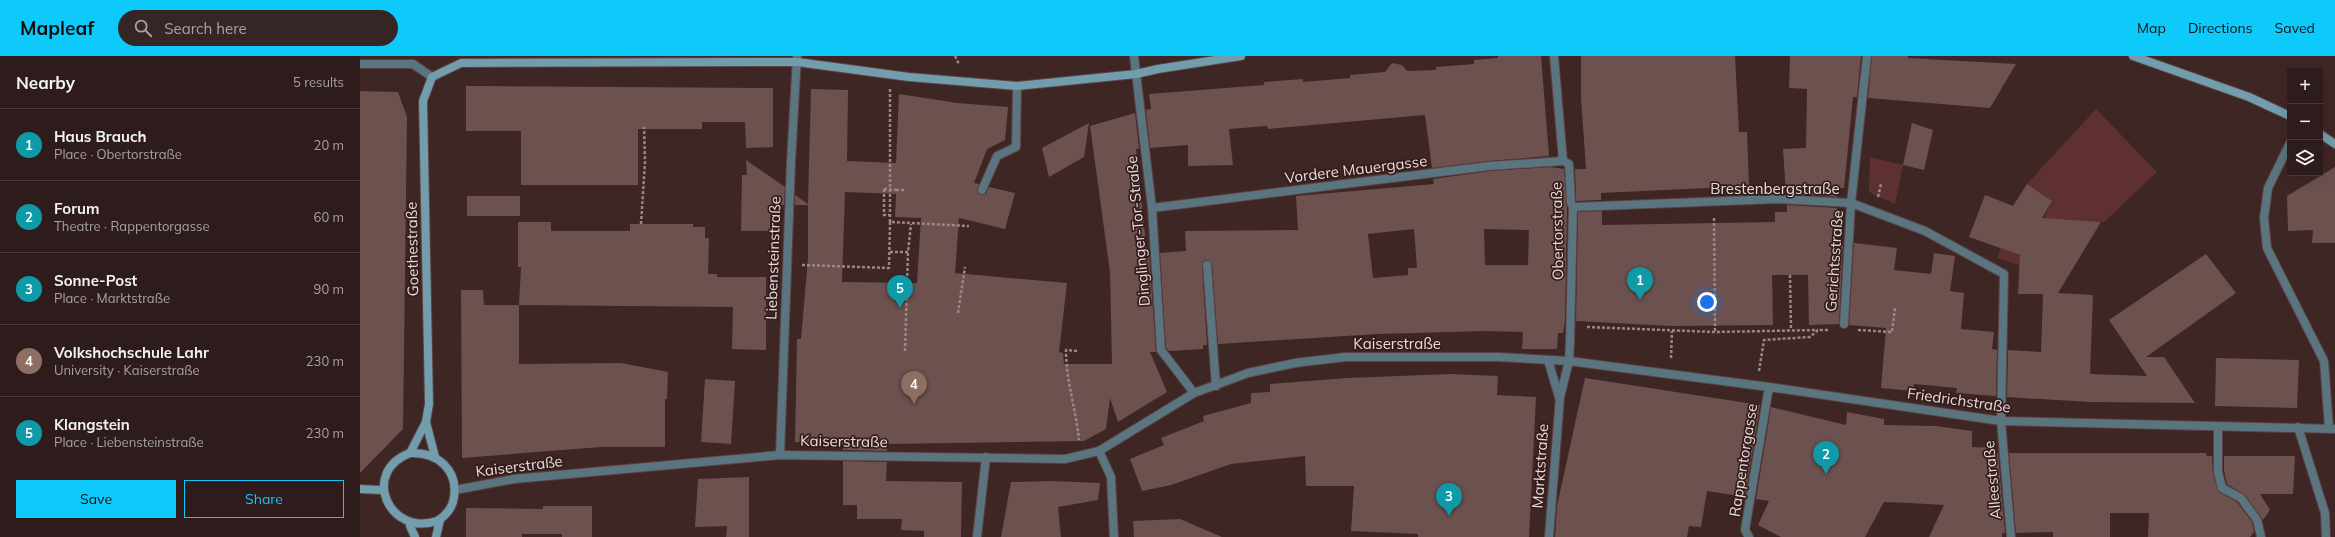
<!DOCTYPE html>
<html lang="en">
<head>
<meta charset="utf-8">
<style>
	:root { --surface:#2e1c1c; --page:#362525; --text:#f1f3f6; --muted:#a7a1a3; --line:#493a3b; --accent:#0ecafa }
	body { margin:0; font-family:Mulish,sans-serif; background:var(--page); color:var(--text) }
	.controls { position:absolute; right:12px; top:12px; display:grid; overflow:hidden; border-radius:0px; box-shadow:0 4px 16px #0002 }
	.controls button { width:36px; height:36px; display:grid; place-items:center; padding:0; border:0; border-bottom:1px solid var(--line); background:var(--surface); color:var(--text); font:20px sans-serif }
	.you { position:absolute; left:1347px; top:246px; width:14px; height:14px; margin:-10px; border:3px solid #fff; border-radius:50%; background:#1a73e8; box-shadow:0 0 0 6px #1a73e833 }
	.badge { display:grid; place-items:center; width:26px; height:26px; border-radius:50%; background:var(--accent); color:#fff; font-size:13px; font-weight:700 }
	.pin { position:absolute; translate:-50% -33px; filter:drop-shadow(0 1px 2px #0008) }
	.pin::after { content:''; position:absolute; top:21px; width:14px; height:12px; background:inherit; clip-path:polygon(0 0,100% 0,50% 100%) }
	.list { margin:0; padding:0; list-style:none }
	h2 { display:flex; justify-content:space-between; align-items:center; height:52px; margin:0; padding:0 16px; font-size:17px }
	h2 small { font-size:13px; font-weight:400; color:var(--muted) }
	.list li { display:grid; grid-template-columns:26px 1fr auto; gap:12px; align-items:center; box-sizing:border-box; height:72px; padding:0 16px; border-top:1px solid var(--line) }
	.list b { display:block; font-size:15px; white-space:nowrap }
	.list p { margin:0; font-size:13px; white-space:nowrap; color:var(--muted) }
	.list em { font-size:13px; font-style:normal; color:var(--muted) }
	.actions { display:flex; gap:8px; padding:12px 16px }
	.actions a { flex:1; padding:9px 0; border:1px solid var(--accent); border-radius:0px; text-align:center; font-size:14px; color:var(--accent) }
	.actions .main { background:var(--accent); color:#111 }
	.icon { flex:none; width:22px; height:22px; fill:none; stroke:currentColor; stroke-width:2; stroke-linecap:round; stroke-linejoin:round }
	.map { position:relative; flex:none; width:1975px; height:481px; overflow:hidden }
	header { display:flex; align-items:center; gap:24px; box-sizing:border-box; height:56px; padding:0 20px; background:var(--accent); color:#111 }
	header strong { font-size:19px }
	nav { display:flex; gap:22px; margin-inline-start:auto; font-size:14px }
	.search { width:280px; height:36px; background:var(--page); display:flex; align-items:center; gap:10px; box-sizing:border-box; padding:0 14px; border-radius:22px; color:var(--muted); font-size:15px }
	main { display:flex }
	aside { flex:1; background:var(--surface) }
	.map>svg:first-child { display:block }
	.green { fill:#5e302f }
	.building { fill:#6c514f; fill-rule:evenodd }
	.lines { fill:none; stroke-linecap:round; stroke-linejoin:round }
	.lane-casing { stroke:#5a4342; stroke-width:10 }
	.street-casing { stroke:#5a4342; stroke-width:10 }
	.secondary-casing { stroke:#5a4342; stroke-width:10 }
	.path { stroke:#9b8786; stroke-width:2.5; stroke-dasharray:3 2; stroke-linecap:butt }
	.lane { stroke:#5a757f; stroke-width:8 }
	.street { stroke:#5a757f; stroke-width:8 }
	.secondary { stroke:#729dad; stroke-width:8 }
	.path-bridge { stroke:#9b8786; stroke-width:2.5; stroke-dasharray:3 2; stroke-linecap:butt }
	.labels { text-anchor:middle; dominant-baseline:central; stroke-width:3.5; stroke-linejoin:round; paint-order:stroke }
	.street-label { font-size:15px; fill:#ebdad9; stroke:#331c1c }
</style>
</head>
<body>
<header>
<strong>Mapleaf</strong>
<div class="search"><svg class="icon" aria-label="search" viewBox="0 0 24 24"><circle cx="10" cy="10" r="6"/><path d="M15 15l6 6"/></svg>Search here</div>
<nav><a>Map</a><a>Directions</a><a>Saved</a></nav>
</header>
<main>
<aside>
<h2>Nearby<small>5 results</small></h2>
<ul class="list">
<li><span class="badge" style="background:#0f9aa8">1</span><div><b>Haus Brauch</b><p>Place · Obertorstraße</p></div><em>20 m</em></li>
<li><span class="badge" style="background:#0f9aa8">2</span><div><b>Forum</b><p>Theatre · Rappentorgasse</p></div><em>60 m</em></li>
<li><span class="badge" style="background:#0f9aa8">3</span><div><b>Sonne-Post</b><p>Place · Marktstraße</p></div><em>90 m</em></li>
<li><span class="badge" style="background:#8d6e63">4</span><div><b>Volkshochschule Lahr</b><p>University · Kaiserstraße</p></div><em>230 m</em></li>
<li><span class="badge" style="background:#0f9aa8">5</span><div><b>Klangstein</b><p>Place · Liebensteinstraße</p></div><em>230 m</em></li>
</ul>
<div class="actions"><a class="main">Save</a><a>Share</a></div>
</aside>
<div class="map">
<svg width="1975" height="481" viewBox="0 0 1975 481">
	<rect width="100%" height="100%" fill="#3e2625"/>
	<!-- green -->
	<g class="green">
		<path d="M1736,53l61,63 -53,50 -28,-1 -32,52 -47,-15 4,-10 24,10 27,-57 -25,-17z"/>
		<path d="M1510,101l33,8 -8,39 -26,-12z"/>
	</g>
	<!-- building -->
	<g class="building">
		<path d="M1138,0h43l8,100 -60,5 -57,7 -7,-53 -157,14 -1,-3 -38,3 4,36 -45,1v-21l-38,3 -4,-38 5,-1 -2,-15 115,-9v-3l39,-3v3l47,-4v-3l35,-3 7,-9 10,2 5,6 29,-1v-3l38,-3v-4l24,-2z"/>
		<path d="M1221,0h154l4,76h8l2,54 -148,7v7l-25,1 -1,-32h11l-5,-71z"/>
		<path d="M1430,0h71l-4,41h-4l-9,91h-7v9l-51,-3 -3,-45 23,-1 1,-59 -18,-1z"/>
		<path d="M1512,0h36v2l108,6 -26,44 -122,-10z"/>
		<path d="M106,30l307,2v59l-27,1 -1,-26h-43v7h-64v56h-117v-54h-55z"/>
		<path d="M451,33l37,1 -1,71 49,2 3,-69 58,9 51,4 -3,33 -18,9 -13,34 5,1 -2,7 3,4 6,-1 3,-7 26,6 -10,36 -46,-11 -4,55 112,10 -8,69 4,1 1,11h48l-2,-92 -20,-146 45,-13 4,36h-3l11,105h2l7,98h-6l17,40 -49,30 -8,-24 -4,31 -22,12 -197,3v7l-44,-1v-6l-48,-2 2,-103h4l7,-81v-53h-13v-10l13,9zM485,136l51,2 -1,23 26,1 -4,65 -75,-1z"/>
		<path d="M0,35l38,1 9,25 -4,312 -43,44z"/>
		<path d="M729,67l-5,34 -35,20 -7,-29z"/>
		<path d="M1552,67l21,7 -9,40 -21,-5z"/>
		<path d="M386,104l39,27 -1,18h-13l-1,26h-29l1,-56h5z"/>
		<path d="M1190,111l14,2 3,39 -2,112 -2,13h-5l-1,16h-35l1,-17 -37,-1 -109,3 -159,10 -6,-79 -5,-5 -3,1 -2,4 5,80h-4v4l-34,2 -3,-3 -6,-95 26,-2 -1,-20 113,-1 -2,-34 138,-12 -1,-5 57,-8zM1054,173l3,39h-9v7l-35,3 -5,-44zM1124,173l45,1 -1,35h-43z"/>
		<path d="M1975,111v76h-23l1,-13 -25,1 -1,-35z"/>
		<path d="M1667,128l25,17 -10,17 59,4 -43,71 35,2 -3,79 57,2 -38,-56 97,-66 30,39 -90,64h18l31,46 -105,-1 -83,-5 1,-47 33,2 2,-58h-25l2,-39 -51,-18 16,-42 28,11z"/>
		<rect x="107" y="140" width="53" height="20"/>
		<path d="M1427,149l50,3v33l6,1 -4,82 -30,1 -1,-50h-36l1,50 -101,1 -96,-5 2,-109 24,-1v14l173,-3v-10h12z"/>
		<path d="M158,166h33v9h79v-7h63v3h12v11h4l-1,36h9v3h49v73l-34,-1 1,-42 -214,-2 2,-38h-3z"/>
		<path d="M1494,187l43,5 -3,22 37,4 3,-21 21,3 -5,35 14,2 -3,36 33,3 -2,17 5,1 -1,46 -40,-3 1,-5 -43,-4 -1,7 -32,-3 5,-60 -37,-3z"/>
		<path d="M101,234h22l1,15h35v59l102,-1 47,9 -1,27h-2v48h-64l-139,11z"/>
		<path d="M1856,302l83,2 -2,48 -82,-2z"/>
		<path d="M1091,318l47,2 -1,19 39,2 -7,140h-111v-3l-67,-3 3,-45h-48l-1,-30 -74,8 -60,21 -29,6 -12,-32 34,-14 -3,-7 43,-17 -1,-5 48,-13v-10l19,-1v-8l77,-6z"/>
		<path d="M1225,322l175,27 -15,92 -38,-6 -6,36 -12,-1 -2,11h-132l2,-31z"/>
		<path d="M345,323l30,2 -4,63 -30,-2z"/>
		<path d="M1411,351l75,18 1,-13 37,7v6l52,1 36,5v16l24,1v5h2l7,80h-3v4h-73l15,-32 -34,-2 -26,-1 -19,35h-84l-23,-12 11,-24 -13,-2z"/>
		<path d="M1649,397h197l1,3h5l1,17 5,18 19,11 15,20 2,10 -4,5h-102l1,-24h-39v24h-57v-5l-37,1z"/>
		<path d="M1864,400h71l-2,38h-33l10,16 -7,10 -18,-25 -18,-11 -3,-13z"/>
		<path d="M483,405l44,1 -1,19 76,1 -1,55h-37v-6l-23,-1 1,-11h-45v-14h-14z"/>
		<path d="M389,421v60h-23l1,-11 -32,1 3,-48z"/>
		<path d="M692,425l48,2 -2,17 -40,7 3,30h-60l10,-55z"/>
		<path d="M183,450h49v31h-30v-3h-40v3h-56v-29l77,1z"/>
		<path d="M820,463l42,18h-88l-1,-16z"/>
	</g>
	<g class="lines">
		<!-- lane casing -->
		<g class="lane-casing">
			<g id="lane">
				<path d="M622,134l15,-34 19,-9 1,-61"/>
				<path d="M847,209l9,121"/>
				<path d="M1858,371v45l4,16 19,10 16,22 4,17"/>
			</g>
		</g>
		<!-- street casing -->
		<g class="street-casing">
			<g id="street">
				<path d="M774,0l18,152 9,142 33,43"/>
				<path d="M1194,0l9,105"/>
				<path d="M0,8h53l19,13"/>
				<path d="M1930,87l-22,45 -4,30 3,30 57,113 5,67"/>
				<path d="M1213,151l204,-8 74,4 74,28 79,43 -3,147 10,116"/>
				<path d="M792,152l337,-42 74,-5"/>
				<path d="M1484,268l7,-121 16,-147"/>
				<path d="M1188,304l11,37"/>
				<path d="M1938,371l27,86 1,24"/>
				<path d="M739,395l12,26 3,60"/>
				<path d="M420,399l11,-293 6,-106"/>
				<path d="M95,434l59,-11 266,-24 285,4 34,-8 95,-58 54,-20 47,-10 50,-6h153l71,4 200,26 232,34 334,8"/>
				<path d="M617,481l9,-80"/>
				<path d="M1189,481l11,-140 9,-36 1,-18 3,-136 -2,-4 -2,-39 -6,-3"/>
				<path d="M1389,481l-4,-7 24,-143"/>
			</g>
		</g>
		<!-- secondary casing -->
		<g class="secondary-casing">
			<g id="secondary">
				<path d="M1773,0l116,41 41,19"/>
				<path d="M1960,78l15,10"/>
				<path d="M66,366l9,35"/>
				<path d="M50,397c27,-1 48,16 44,44 -1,10 -8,19 -17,24 -48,16 -77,-49 -27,-68l16,-31 3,-18 -6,-303 9,-24 29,-14 336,-1 112,15 108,9 119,-12 22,-5 83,-13"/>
				<path d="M0,433l20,1"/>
				<path d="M50,470l5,11"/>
				<path d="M76,481l4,-17"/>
			</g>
		</g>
		<!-- path -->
		<g class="path">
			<path d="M595,0l4,8"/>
			<path d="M524,133v26h5"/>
			<path d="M536,134h10"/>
			<path d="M1518,141l3,-13"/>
			<path d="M1354,162l1,114"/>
			<path d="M530,166v-133"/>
			<path d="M281,168l4,-62 -1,-35"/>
			<path d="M530,196h18l3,-28"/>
			<path d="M442,209l87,3 1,-46 79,4"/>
			<path d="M1430,219l1,55"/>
			<path d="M598,257l7,-46"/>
			<path d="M1227,271l128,5 103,-2"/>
			<path d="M1498,274l34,2 3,-24"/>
			<path d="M545,295l3,-99"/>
			<path d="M717,295l-11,-1c0,31 10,60 13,90"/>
			<path d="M1311,302l1,-27"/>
			<path d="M1399,315l5,-31 46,-3 8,-7h11"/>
		</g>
		<!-- lane -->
		<use href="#lane" class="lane"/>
		<!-- street -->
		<use href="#street" class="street"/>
		<!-- secondary -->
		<use href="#secondary" class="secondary"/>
		<!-- path-bridge -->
		<path class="path-bridge" d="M524,133l12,1"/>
	</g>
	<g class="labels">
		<!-- street labels -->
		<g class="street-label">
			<text transform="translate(996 113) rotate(-7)">Vordere Mauergasse</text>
			<text x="1415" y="132">Brestenbergstraße</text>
			<text transform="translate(778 175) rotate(-95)">Dinglinger-Tor-Straße</text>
			<text transform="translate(1197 175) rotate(-91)">Obertorstraße</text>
			<text transform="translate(52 193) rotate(-91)">Goethestraße</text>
			<text transform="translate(413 202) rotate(-88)">Liebensteinstraße</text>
			<text transform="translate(1474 205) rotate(-86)">Gerichtsstraße</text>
			<text x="1037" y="287">Kaiserstraße</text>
			<text transform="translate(1599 344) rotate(8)">Friedrichstraße</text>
			<text transform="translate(484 385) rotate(1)">Kaiserstraße</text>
			<text transform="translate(1383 404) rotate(-81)">Rappentorgasse</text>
			<text transform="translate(159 410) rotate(-7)">Kaiserstraße</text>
			<text transform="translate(1180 410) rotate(-86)">Marktstraße</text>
			<text transform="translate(1632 424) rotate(-95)">Alleestraße</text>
		</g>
	</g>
</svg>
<div class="controls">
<button>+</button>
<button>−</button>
<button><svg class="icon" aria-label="layers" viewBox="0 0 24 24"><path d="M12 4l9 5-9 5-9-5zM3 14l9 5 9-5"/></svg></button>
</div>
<div class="you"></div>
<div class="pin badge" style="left:1280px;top:244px;background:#0f9aa8">1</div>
<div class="pin badge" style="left:1466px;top:418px;background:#0f9aa8">2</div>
<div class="pin badge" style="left:1089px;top:460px;background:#0f9aa8">3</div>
<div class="pin badge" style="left:554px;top:348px;background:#8d6e63">4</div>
<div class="pin badge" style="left:540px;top:252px;background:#0f9aa8">5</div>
</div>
</main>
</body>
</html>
